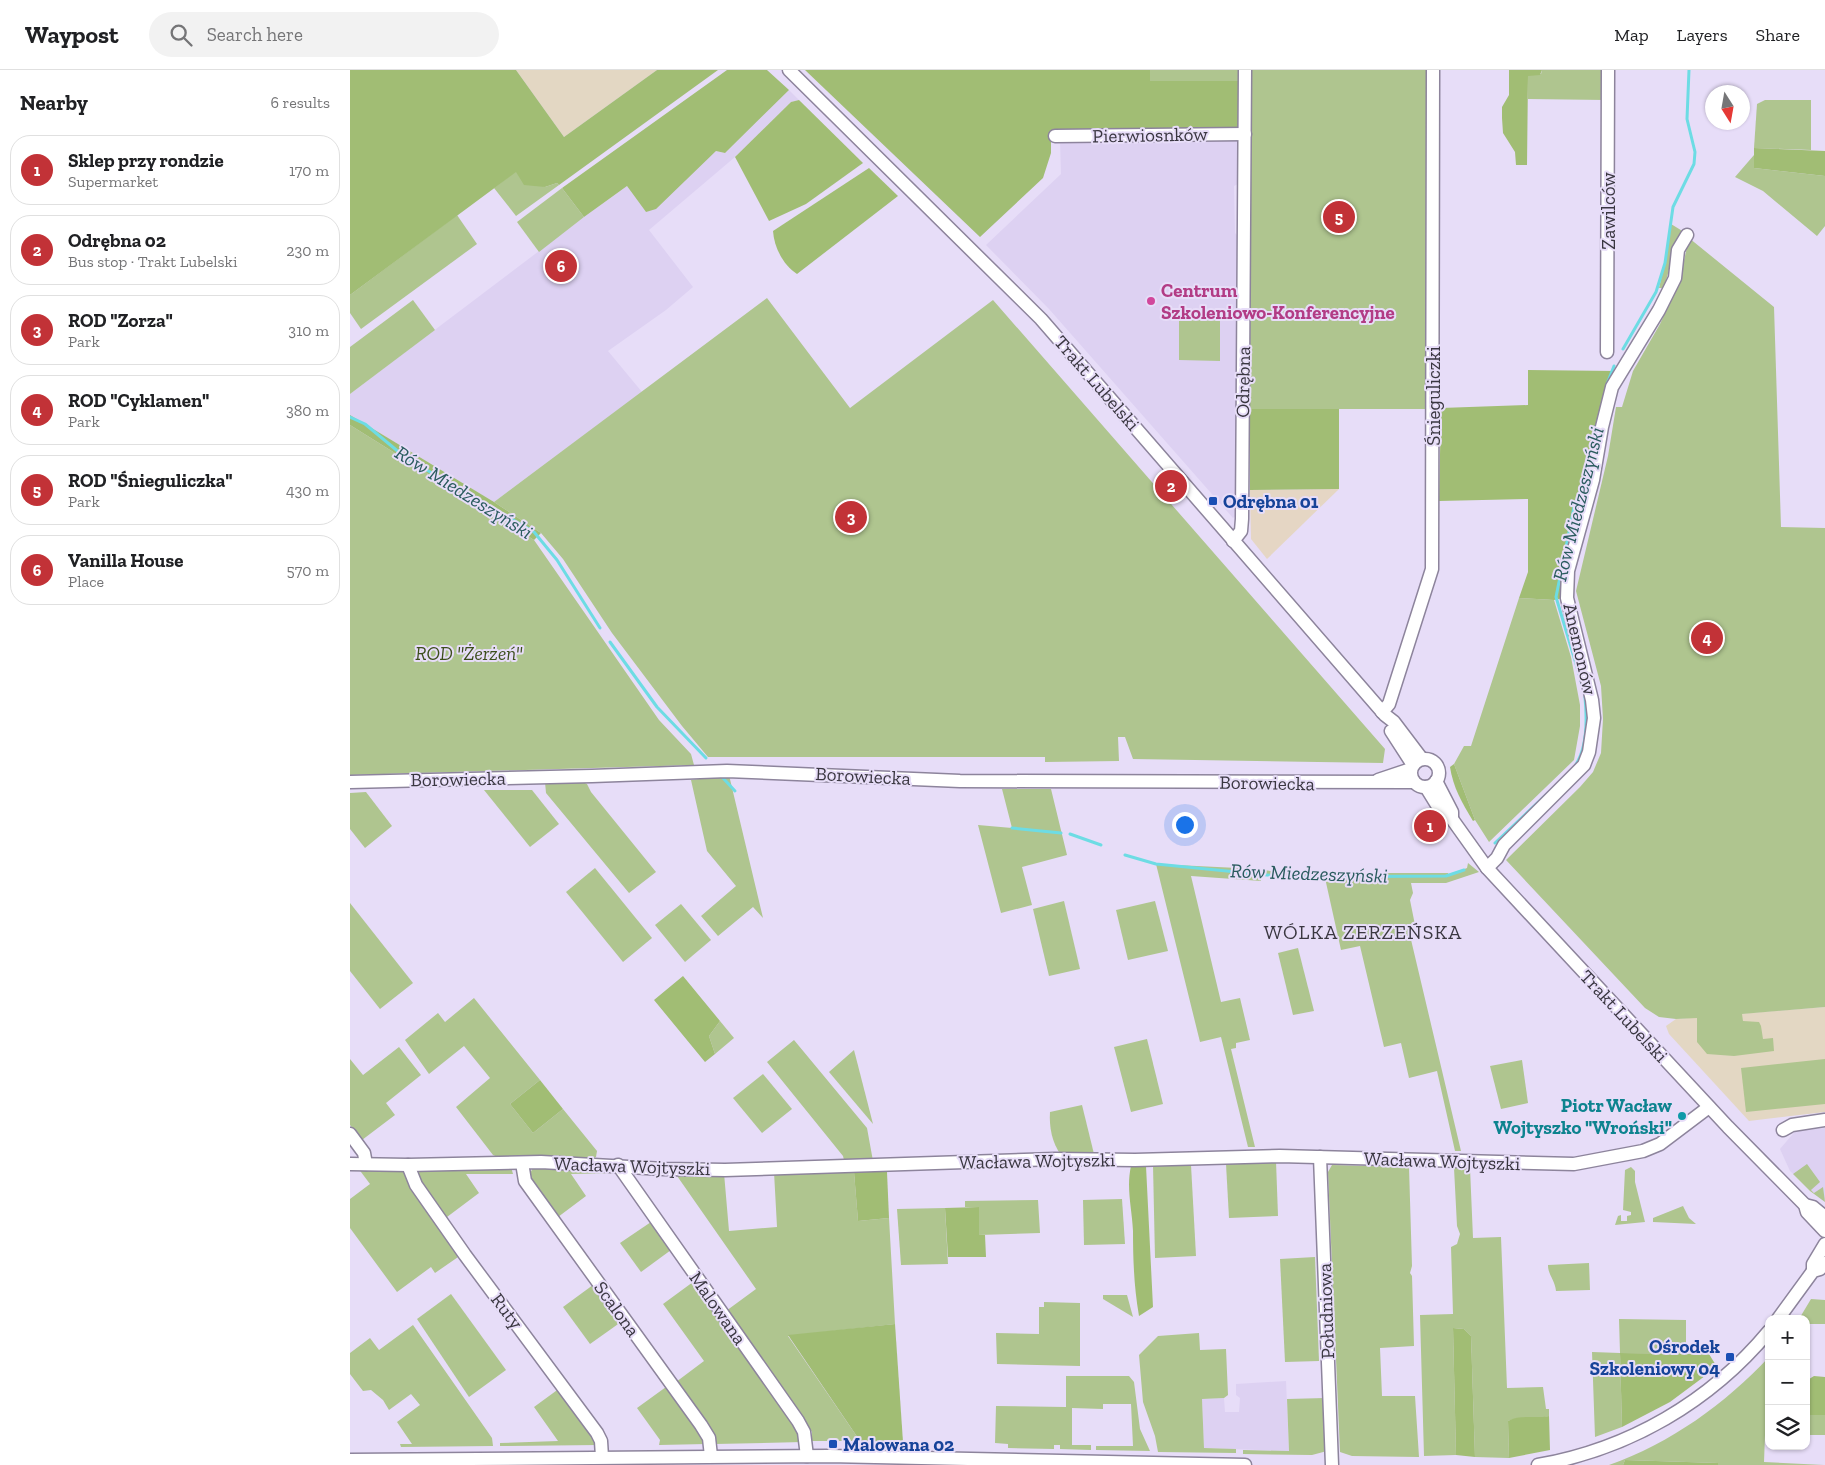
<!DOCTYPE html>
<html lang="en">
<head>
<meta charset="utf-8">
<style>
	:root { --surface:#fff; --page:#f2f2f2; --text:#202124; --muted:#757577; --line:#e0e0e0; --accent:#c23237 }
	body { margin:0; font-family:"Zilla Slab",serif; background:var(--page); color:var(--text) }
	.controls { position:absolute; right:15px; bottom:15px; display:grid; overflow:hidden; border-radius:10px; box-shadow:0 1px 4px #0004 }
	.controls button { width:45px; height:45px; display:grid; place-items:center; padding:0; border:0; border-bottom:1px solid var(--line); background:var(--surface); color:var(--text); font:25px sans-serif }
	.compass { position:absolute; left:1355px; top:15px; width:45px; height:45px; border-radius:50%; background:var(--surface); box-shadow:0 1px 4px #0004; rotate:169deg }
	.you { position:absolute; left:834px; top:754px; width:18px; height:18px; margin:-12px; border:4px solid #fff; border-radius:50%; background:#1a73e8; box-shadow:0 0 0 8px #1a73e833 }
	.badge { display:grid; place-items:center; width:32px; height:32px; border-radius:50%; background:var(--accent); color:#fff; font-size:16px; font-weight:700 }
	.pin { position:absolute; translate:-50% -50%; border:2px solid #fff; box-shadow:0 1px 5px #0006 }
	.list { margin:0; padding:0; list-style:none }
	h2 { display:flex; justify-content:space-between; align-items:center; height:65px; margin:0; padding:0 20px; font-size:21px }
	h2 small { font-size:16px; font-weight:400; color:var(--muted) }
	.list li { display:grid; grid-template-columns:32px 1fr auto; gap:15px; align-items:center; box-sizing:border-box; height:70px; margin:0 10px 10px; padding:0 10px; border:1px solid var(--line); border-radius:20px }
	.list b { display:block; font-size:19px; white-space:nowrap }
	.list p { margin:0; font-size:16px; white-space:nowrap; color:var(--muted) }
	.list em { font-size:16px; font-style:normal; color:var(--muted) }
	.icon { flex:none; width:28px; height:28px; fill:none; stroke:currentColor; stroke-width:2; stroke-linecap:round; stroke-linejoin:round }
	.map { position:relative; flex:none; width:1475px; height:1395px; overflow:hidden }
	header { display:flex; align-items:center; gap:30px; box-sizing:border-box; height:70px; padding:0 25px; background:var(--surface); border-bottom:1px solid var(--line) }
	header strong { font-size:24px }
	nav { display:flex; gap:28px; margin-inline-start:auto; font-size:18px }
	.search { width:350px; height:45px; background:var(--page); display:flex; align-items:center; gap:12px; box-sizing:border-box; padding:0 18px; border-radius:28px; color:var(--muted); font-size:19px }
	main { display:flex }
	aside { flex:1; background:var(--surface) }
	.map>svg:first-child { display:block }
	.built { fill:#ddd1f2 }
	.industrial { fill:#e5d6c4 }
	.education { fill:#e3d7c3 }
	.green { fill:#afc58f }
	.forest { fill:#a1bd74 }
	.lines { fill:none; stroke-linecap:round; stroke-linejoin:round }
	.stream { stroke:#6ddce4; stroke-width:3 }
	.minor-casing { stroke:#8d849c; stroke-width:15 }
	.minor { stroke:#fff; stroke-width:12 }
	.hotel-dot { fill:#d1479c; stroke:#e7ddf8; stroke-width:2 }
	.transit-dot { fill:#1a4fb4; stroke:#e7ddf8; stroke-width:2 }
	.culture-dot { fill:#0f9aa8; stroke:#e7ddf8; stroke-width:2 }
	.labels { text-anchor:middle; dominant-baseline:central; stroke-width:4; stroke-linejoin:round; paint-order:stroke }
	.street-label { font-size:19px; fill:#3a3741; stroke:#e7ddf8 }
	.hotel-label { font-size:19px; font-weight:bold; fill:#b23c85; stroke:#e7ddf8; text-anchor:start }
	.transit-label { font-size:19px; font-weight:bold; fill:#164399; stroke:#e7ddf8; text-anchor:start }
	.park-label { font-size:19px; font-style:italic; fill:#3b4d1a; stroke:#e7ddf8 }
	.culture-label { font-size:19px; font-weight:bold; fill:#0d838f; stroke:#e7ddf8; text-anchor:end }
	.water-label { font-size:20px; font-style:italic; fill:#2a5b5e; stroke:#e7ddf8 }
	.neighbourhood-label { font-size:20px; letter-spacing:1px; fill:#3a3741; stroke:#e7ddf8 }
</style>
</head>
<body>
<header>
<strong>Waypost</strong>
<div class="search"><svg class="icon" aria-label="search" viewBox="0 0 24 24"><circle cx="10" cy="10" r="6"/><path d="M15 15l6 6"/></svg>Search here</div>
<nav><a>Map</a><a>Layers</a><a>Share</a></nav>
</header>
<main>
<aside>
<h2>Nearby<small>6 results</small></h2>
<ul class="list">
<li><span class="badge">1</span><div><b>Sklep przy rondzie</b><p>Supermarket</p></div><em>170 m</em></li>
<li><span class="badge">2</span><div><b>Odrębna 02</b><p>Bus stop · Trakt Lubelski</p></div><em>230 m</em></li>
<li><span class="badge">3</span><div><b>ROD &quot;Zorza&quot;</b><p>Park</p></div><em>310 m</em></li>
<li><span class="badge">4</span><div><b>ROD &quot;Cyklamen&quot;</b><p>Park</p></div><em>380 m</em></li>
<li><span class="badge">5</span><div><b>ROD &quot;Śnieguliczka&quot;</b><p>Park</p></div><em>430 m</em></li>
<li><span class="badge">6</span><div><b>Vanilla House</b><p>Place</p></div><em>570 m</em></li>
</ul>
</aside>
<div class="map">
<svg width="1475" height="1395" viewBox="0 0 1475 1395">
	<rect width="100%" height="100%" fill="#e7ddf8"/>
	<!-- built -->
	<g class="built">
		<path d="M439,20l10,10 -8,2 -56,55 -86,73 44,57 -27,23 -58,41 34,41 -148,110 -144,-87v-21l234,-177 43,-31 19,26 70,-61 9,2z"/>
		<path d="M710,70h180v43l-6,3 1,47 4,4 -1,277 -5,4 -184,-209 -63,-64 75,-71z"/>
		<path d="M1455,1057l2,3 18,-2v71l-3,1 -32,-29 -10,-22 18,-21z"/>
		<path d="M936,1311l3,70 -85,-3 -2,-49 22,-1 1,14h14l1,-14 -4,-3v-11z"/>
	</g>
	<!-- industrial -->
	<path class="industrial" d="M989,419l-72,70 -16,-20 -1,-49z"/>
	<!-- education -->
	<g class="education">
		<path d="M166,0h141l-93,67z"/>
		<path d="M1475,937v105l-76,9 -80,-87 -3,-8 10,-7z"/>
	</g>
	<!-- green -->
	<g class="green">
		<rect x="800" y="0" width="89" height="11"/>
		<path d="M901,0h178l-1,303 -2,4 2,4v28h-178z"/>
		<path d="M1192,0h63v30l-77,-1v-24l13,-1z"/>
		<path d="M1415,30h46v50l-57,-2 3,-44z"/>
		<path d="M1404,85v13l71,8v50l-8,10 -54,-45 -28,-14z"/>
		<path d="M166,101l29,16 12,-4 2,2 -43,31 -22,-28z"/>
		<path d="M212,118l22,29 -45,35 -22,-30z"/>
		<path d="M107,145l20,29 -116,85 -11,-16v-18z"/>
		<path d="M1321,154l13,8 -9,16 -11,40h-5l7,-31z"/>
		<path d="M1339,168l85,69 7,220 44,1v479l-83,7 1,7 16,1 2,4 2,13 10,-1 1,13 -40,5 -27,-2 -10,-12v-24l-21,1 -17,-2 -14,-9 -139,-148 74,-73 13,-15 8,-19 2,-34 -2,-33 -25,-95 32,-135 8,-49h6l11,-36 27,-47 19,-41z"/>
		<path d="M417,228l83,110 143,-108 392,449 -2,14 -250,-4 -8,-22h-7l1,24 -74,1v-5h-337l-26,-31 -70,-93 -49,-74 -22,-26 -47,-31z"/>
		<path d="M63,230l22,30 -85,64v-47z"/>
		<path d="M829,248h41v43l-41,-1z"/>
		<path d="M0,355l184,115 125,180 32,34 3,11 -344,10z"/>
		<path d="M1169,528l35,2 17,57 9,48v21l-6,34 -85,82 -14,-22 -21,-56 10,-18h7z"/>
		<path d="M379,705l34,143 -10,-11 -35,29 -17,-20 35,-30 -29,-35 -16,-71z"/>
		<path d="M228,710l9,4 4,8 65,80 -27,21 -83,-100 -1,-11z"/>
		<path d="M652,719h49l16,66 -45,12 10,38 -31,8 -23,-88 34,3z"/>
		<path d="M134,720h48l27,34 -29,23z"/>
		<path d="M16,722l26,34 -27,22 -15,-19v-36z"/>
		<path d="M1118,793l11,9 -33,11h-35l2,10 -3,7 5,25 -7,2 53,224h-6l-18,-80 -28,7 -8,-35 -17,4 -24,-101 -19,4 -16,-72 -65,-3 1,6 -70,-5 30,126 19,-4 10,42 -14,3v5l-5,1 24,98h-7l-27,-110 -21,5 -44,-178 102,5 26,4h164l1,2 18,-7z"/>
		<path d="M245,798l57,70 -29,24 -57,-70z"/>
		<path d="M714,831l16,68 -31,7 -16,-67z"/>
		<path d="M805,831l13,50 -40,9 -12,-50z"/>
		<path d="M0,833l63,80 -33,26 -30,-38z"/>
		<path d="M331,834l30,36 -26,22 -30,-37z"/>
		<path d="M948,878l16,63 -21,4 -15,-62z"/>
		<path d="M124,928l66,82 -30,24 23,29 30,-24 34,42 -1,6 -8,3 -86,-1 -9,-4 -37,-48 34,-29 -26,-32 -35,28 -24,-34 33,-27 7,9z"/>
		<path d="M370,951l14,17 -19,16 -6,-18z"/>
		<path d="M797,969l16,65 -32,8 -17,-65z"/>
		<path d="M444,970l73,88 6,33 -28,3 -2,-8 -76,-94z"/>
		<path d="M49,977l22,28 -35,28 9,12 -33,25 -12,-15v-66l13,16z"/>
		<path d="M504,980l19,74 -44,-52z"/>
		<path d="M1475,989v45l-79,8 -5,-44z"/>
		<path d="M1172,990l6,43 -27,6 -11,-43z"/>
		<path d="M413,1004l29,35 -30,24 -29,-35z"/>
		<path d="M732,1035l12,49 -33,1c-9,-12 -12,-28 -11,-43z"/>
		<path d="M926,1091l2,55 -49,2 -3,-54z"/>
		<path d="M1457,1094l13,18 -9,8 3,3 9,-6 2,15 -15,-11 -17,-17z"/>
		<path d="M803,1095h38l5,91 -41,2z"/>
		<path d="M982,1095l77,2 3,99 -2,7 2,3 2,70 -34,2 2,48h33l4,61 -67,-1 -12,-4 -12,-280z"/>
		<path d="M184,1096l77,2 6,5 -46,1 15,22 -28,21 -30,-40z"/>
		<path d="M161,1097l2,7h-47l13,19 -36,27 -26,-42 2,-7 7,-3z"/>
		<path d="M1281,1097l4,4v11l10,40 -30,3 3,-9 3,-1v6h6v-5l4,-1v-3l-8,-2 2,-40z"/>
		<path d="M8,1098l44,1 59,86 -26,18 -4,-6 -34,25 -47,-64v-29l20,-15z"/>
		<path d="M1104,1098h16l3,70 28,-1 6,151 36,-1 3,22h3v7c-14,4 -27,-1 -41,5l1,37 -34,-1 -4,-121 -7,-7 -11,-1 3,127 -32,1 -4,-141 33,-1 -2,-67 6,-3 3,-10 -3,-8z"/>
		<path d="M424,1102h80l4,49 31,-3 6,106 -107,12 72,105h-49l1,-9 -86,-121 30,-22 -81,-116h49l5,58 48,-4z"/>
		<path d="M772,1129l3,45 -41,1 -1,-45z"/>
		<path d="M688,1130l2,33 -61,2v-28h-14v-6z"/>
		<path d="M1333,1136l6,12 7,6 -43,-2v-4z"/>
		<path d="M595,1138l3,56 -47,1 -4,-56z"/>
		<path d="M301,1152l20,28 -30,22 -21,-29z"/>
		<path d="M965,1187l4,104 -34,1 -5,-103z"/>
		<path d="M1239,1193l1,27 -34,1c-1,-11 -8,-16 -8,-26z"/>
		<path d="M343,1212l102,140 8,20 -88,2 -39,-62 28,-21 -41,-57z"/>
		<path d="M243,1215l28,37 -31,22 -27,-37z"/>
		<path d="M101,1224l55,76 -37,27 -52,-78z"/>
		<path d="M753,1225h24l6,22 -30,-18z"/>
		<path d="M1461,1229l14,1v24h-19v-5h-7z"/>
		<path d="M694,1232l36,1v63l-83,-2 -1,-31 43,1v-27h5z"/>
		<path d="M1269,1249l67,1v34l-66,-1 2,74 -27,10 -3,-85 28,1z"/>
		<path d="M63,1255l79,113 1,8 -92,1 -1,-3h12l-15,-22 23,-17 -9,-11 -22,16 -6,-10 -12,-10 -8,1 -13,-17v-21l20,-15 9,12z"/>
		<path d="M849,1263l1,17 26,-1 2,46 -4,3 -22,1 2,49 32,1v4l-78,-1 -3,-16 -12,-34 -4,-47 19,-19z"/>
		<path d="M1419,1287v78h-4l-1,27 60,3h-106v-2l-93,-3 -2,5h-14c62,-22 116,-61 160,-108z"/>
		<path d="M716,1306h63l5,6 6,47 10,22 -54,-1v-4h37l-2,-42h-28v5l-31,-1v37h19v5l-31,-1v-4h-6v4l-46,-1v-4l-13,-1 1,-37 70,1z"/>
		<path d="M316,1317l32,39 8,18 -47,1 1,-5 -23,-32z"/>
		<path d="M210,1318l38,57 -98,1v-3l58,-2 -24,-34z"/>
		<path d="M975,1328l2,53 -15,4 -69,-1v-4l46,1 -2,-52z"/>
		<rect x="1456" y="1345" width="19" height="20"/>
	</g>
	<!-- forest -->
	<g class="forest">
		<path d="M0,0h166l48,67 93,-67h61l-159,115 -2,-2 -12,4 -21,-2 -8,-13 -166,123z"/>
		<path d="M377,0h40l22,20 -64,63 -9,-2 -60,58 -10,3 -19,-26 -43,31 -22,-29z"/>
		<path d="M455,0h345v11h89v48l-188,1v23l-8,25 -63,59z"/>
		<path d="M1159,0h33l-2,5 -12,1 -1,89h-11l-1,-13 -12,-19 -1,-15v-11l7,-12z"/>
		<path d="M449,30l64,63 -57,41 -37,17 -34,-64 56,-55z"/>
		<path d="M1404,78l71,3v25l-71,-8z"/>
		<path d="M519,98l29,28 -101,78c-14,-9 -23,-27 -24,-43z"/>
		<path d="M1178,300l87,1 -52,227 -9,2 -35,-2 9,-26v-73l-89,2 2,-93 87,-3z"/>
		<path d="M900,339h89v80l-89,1z"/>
		<path d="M0,345l144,87 47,31 -7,7 -184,-115z"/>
		<path d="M1104,694l21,56 -2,1c-11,-18 -20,-34 -23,-54z"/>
		<path d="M333,906l37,45 -11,15 6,18 -10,8 -51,-62z"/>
		<path d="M190,1010l23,29 -30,24 -23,-29z"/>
		<path d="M781,1096h15l7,141 -14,9c-5,-29 -6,-56 -6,-85 -1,-22 -7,-43 -2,-65z"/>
		<path d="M504,1102h33l2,46 -31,3z"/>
		<path d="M629,1137v28h6l1,22h-38l-3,-49z"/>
		<path d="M545,1254l8,118 -43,-1 -72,-106z"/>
		<path d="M1103,1258l11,1 7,7 4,121 -19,-2z"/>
		<path d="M1270,1283l89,1 8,13 -47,35 -48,25z"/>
		<path d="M1464,1306l11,1v38h-19v-34z"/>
		<path d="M1199,1346l1,34 -41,8 -1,-37c13,-7 27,-2 41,-5z"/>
		<path d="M1275,1390l93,3v2h-95z"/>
	</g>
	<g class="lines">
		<!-- stream -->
		<g class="stream">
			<path d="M1273,279l33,-57 9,-29 8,-56 21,-43 1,-12 -8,-33 2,-49"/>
			<path d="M1257,314l7,-18"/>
			<path d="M0,347l15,7 41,34 128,74 23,28 43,68"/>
			<path d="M260,572l47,65 49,51"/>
			<path d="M1232,614l-26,-87 18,-90 13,-32 9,-49"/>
			<path d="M1225,696c12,-17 12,-48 10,-69"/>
			<path d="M373,708l12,13"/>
			<path d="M662,758l49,5"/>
			<path d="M720,764l31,11"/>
			<path d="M1145,773l54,-51"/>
			<path d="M775,785l31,9 131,13 159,-1 18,-6"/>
		</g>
		<!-- minor casing -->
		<g class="minor-casing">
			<g id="minor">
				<path d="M439,0l252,249 344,396 9,7 28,37"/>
				<path d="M705,66l190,-2"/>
				<path d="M1257,282l1,-282"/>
				<path d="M883,471l8,-10 1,-12 3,-449"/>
				<path d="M1032,642l7,-8 43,-135 1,-499"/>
				<path d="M1041,661l22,34"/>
				<circle cx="1075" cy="703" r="14"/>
				<path d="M1028,710l33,-11"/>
				<path d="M1086,711l16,31v7"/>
				<path d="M0,712l242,-6 135,-5 233,10 454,1"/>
				<path d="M1076,717l16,26 10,6 35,49 241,259 77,78 2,7 18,19"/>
				<path d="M1137,798l10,-10 7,-13 80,-80 5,-13 5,-34 -2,-18 -25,-102 1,-27 25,-91 9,-53 10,-40 47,-77 16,-32 3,-28 9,-15"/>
				<path d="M1433,1060l9,-5 33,-5"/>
				<path d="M0,1064l14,19 2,11"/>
				<path d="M970,1087l12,308"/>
				<path d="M172,1093l3,18 176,244 8,13 2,18"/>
				<path d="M0,1094l58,1 133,-3 123,7 61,1 330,-11 80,1 145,-4 294,8 69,-13 17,-7 49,-37"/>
				<path d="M58,1095l8,20 49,70 132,178 4,8 1,16"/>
				<path d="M268,1095l180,256 6,11 3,24"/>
				<path d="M1455,1135l8,2 12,10"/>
				<path d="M1463,1201v-7l12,-20"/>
				<path d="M1428,1249l35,-48 7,-2 5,-6"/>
				<path d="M0,1390l479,-4 416,9"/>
				<path d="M1188,1395c91,-16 172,-63 231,-134"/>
			</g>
		</g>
		<!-- minor -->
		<use href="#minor" class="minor"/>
	</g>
	<!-- markers -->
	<circle class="hotel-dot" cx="801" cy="231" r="5"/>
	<g class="transit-dot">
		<rect x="858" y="426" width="10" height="10" rx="2.5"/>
		<rect x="1375" y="1282" width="10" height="10" rx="2.5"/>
		<rect x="478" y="1369" width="10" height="10" rx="2.5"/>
	</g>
	<circle class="culture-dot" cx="1332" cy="1046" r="5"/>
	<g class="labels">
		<!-- street labels -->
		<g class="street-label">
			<text transform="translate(800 65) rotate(-1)">Pierwiosnków</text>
			<text transform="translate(1258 141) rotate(-90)">Zawilców</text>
			<text transform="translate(893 312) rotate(-89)">Odrębna</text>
			<text transform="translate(747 313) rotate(49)">Trakt Lubelski</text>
			<text transform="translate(1083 326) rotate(-90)">Śnieguliczki</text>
			<text transform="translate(1230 579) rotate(77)">Anemonów</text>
			<text transform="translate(513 706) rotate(3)">Borowiecka</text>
			<text transform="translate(108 709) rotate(-1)">Borowiecka</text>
			<text transform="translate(917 713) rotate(1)">Borowiecka</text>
			<text transform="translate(1274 946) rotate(47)">Trakt Lubelski</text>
			<text transform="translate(687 1091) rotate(-1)">Wacława Wojtyszki</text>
			<text transform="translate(1092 1091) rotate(2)">Wacława Wojtyszki</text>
			<text transform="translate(282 1096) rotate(2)">Wacława Wojtyszki</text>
			<text transform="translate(368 1238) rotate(55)">Malowana</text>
			<text transform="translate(267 1239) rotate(54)">Scalona</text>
			<text transform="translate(157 1241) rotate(53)">Ruty</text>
			<text transform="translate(976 1241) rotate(-92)">Południowa</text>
		</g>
		<!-- hotel labels -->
		<g class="hotel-label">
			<text x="811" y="220">Centrum<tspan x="811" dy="22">Szkoleniowo-Konferencyjne</tspan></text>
		</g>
		<!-- transit labels -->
		<g class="transit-label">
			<text x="873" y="431">Odrębna 01</text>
			<text x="1370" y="1276" text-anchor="end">Ośrodek<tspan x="1370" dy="22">Szkoleniowy 04</tspan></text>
			<text x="493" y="1374">Malowana 02</text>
		</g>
		<!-- park labels -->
		<g class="park-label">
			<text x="119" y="583">ROD "Żerżeń"</text>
		</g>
		<!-- culture labels -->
		<g class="culture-label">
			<text x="1322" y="1035">Piotr Wacław<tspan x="1322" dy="22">Wojtyszko "Wroński"</tspan></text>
		</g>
		<!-- water labels -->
		<g class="water-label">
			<text transform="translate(114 422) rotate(32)">Rów Miedzeszyński</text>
			<text transform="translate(1228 434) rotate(-76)">Rów Miedzeszyński</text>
			<text transform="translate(959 803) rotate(2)">Rów Miedzeszyński</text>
		</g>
		<!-- neighbourhood labels -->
		<g class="neighbourhood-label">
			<text x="1013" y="862">WÓLKA ZERZEŃSKA</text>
		</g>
	</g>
</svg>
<div class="controls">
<button>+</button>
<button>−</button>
<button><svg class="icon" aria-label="layers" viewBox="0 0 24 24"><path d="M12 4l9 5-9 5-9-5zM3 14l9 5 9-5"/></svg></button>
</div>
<svg class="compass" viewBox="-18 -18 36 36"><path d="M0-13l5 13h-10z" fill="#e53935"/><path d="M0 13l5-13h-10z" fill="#757577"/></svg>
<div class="you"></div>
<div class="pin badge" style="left:1080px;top:756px">1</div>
<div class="pin badge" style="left:821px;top:416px">2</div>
<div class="pin badge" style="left:501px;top:447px">3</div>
<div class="pin badge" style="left:1357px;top:568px">4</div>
<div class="pin badge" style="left:989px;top:147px">5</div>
<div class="pin badge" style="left:211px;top:196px">6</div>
</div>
</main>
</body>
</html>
